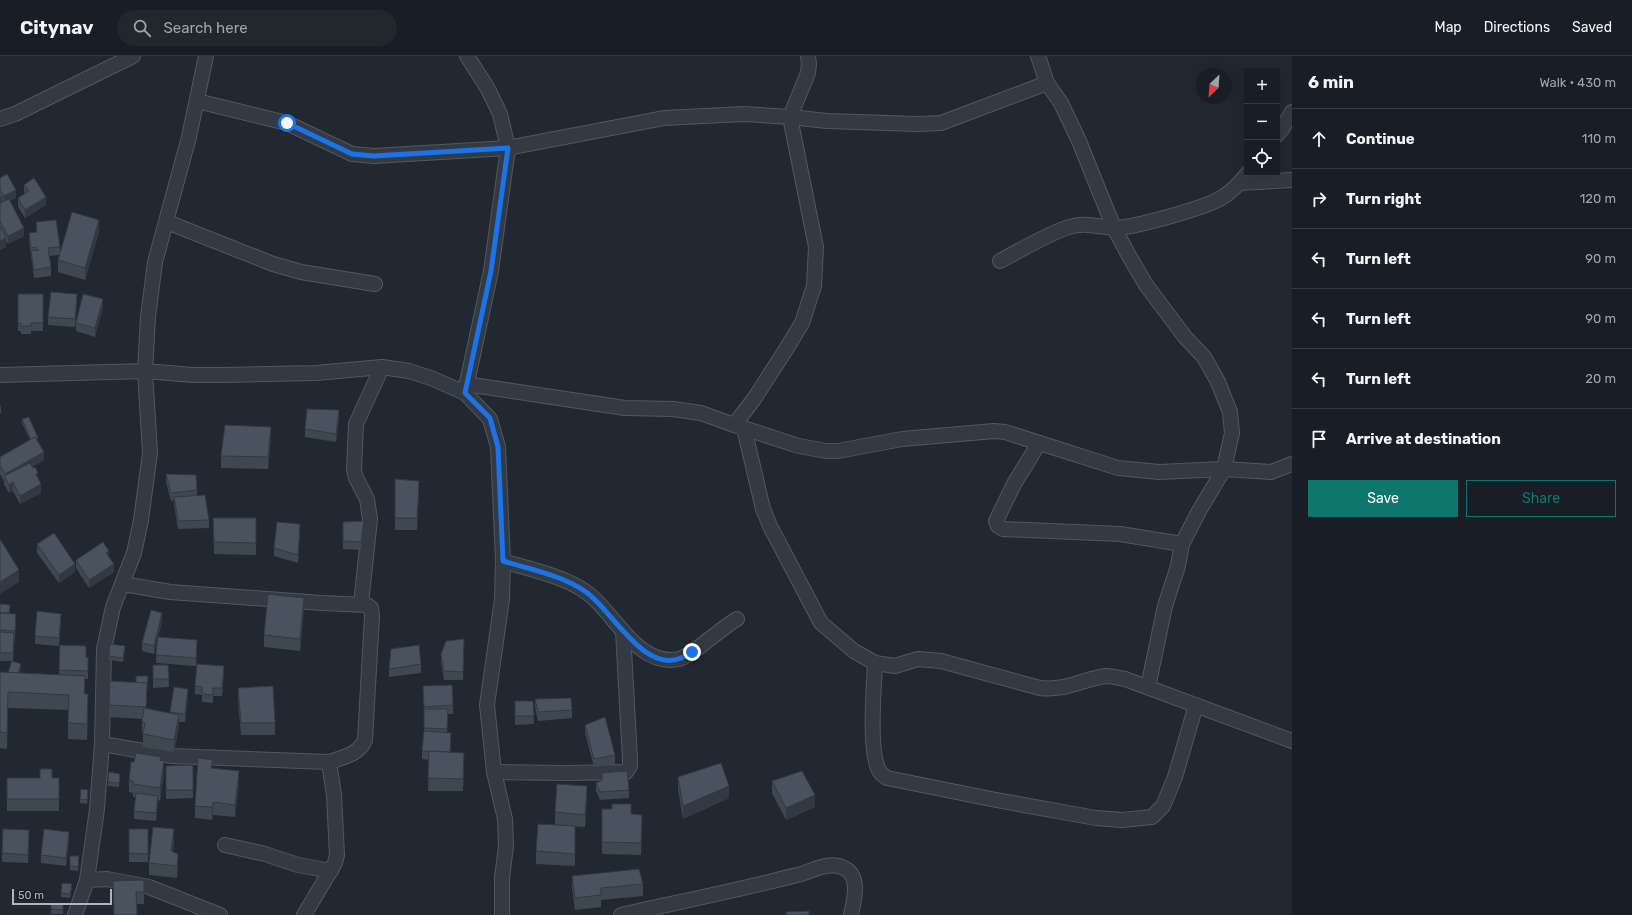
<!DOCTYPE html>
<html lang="en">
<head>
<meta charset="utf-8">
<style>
	:root { --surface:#191e26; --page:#22272e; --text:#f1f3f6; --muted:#9fa2a7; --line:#373c43; --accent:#0f766e }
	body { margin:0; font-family:Rubik,sans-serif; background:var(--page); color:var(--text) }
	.controls { position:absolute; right:12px; top:12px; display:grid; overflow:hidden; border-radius:0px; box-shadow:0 4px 16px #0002 }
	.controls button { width:36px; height:36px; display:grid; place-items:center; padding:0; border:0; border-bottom:1px solid var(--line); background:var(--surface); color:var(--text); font:20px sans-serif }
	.compass { position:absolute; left:1196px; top:12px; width:36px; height:36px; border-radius:50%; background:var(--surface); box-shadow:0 4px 16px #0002; rotate:205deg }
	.scale { position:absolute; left:12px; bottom:10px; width:100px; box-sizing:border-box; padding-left:4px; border:2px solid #aeb5c0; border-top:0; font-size:11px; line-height:14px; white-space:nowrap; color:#aeb5c0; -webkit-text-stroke:3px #1a1f27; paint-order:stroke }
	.stop { position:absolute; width:12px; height:12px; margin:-9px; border:3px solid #1a73e8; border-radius:50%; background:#fff }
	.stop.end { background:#1a73e8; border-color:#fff; box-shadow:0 1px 4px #0008 }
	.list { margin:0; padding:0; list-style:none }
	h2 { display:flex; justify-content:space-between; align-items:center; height:52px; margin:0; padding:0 16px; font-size:17px }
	h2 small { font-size:13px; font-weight:400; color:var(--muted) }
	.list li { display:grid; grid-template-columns:26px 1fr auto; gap:12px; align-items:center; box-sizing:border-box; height:60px; padding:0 16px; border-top:1px solid var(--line) }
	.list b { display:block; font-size:15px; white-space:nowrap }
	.list em { font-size:13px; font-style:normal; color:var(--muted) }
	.actions { display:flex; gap:8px; padding:12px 16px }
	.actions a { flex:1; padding:9px 0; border:1px solid var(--accent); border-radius:0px; text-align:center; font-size:14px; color:var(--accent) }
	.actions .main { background:var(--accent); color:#fff }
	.icon { flex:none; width:22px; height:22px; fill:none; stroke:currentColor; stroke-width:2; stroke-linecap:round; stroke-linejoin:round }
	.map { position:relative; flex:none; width:1292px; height:859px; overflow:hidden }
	header { display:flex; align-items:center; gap:24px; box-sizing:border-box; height:56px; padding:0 20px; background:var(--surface); border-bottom:1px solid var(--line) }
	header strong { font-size:19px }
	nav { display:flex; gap:22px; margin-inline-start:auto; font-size:14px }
	.search { width:280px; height:36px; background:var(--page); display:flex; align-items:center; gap:10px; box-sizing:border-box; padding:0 14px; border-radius:22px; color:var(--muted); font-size:15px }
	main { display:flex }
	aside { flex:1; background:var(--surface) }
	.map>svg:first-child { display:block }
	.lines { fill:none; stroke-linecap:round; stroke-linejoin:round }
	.minor-casing { stroke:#515861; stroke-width:16 }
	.minor { stroke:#343a43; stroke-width:14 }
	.wall { fill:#3f4751 }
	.shaded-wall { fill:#333942 }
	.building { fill:#49525e; stroke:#333942 }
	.route { stroke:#1a73e8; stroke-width:5 }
</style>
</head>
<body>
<header>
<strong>Citynav</strong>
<div class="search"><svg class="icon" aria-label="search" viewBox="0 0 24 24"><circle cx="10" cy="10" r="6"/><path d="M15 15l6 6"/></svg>Search here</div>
<nav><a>Map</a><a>Directions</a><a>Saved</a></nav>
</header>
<main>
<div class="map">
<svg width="1292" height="859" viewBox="0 0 1292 859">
	<rect width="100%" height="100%" fill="#212832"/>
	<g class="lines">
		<!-- minor casing -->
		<g class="minor-casing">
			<g id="minor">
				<path d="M1038,0l9,27 14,20 18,38 35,87 14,26 18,31 39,52 19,20 14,25 12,30 2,21 -8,36 -25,42 -17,33 -4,22 -13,40 -17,81"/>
				<path d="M197,45l90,22 65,31 22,2 134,-8 156,-30 80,-4 46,3 37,4 90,3 24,-1 106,-40"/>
				<path d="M0,63l15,-5 118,-58"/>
				<path d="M1277,79l5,-6 10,-17"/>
				<path d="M1240,127l52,-3"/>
				<path d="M167,166l106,42 28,8 74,12"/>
				<path d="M1000,205c21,-11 47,-27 69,-34 15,-5 29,0 45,1 19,0 91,-20 107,-30 11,-6 19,-15 27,-25"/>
				<path d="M0,319l145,-4 48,4h30l93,-2 66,-6 27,4 22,7 34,15 25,26 8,28 5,114 -1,38 -15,106 7,67 11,47 1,27 -4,32v37"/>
				<path d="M466,328l159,24 48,1 28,4 33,12 20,-26 31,-48 17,-28 12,-37 2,-39 -26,-130 18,-44 1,-9 -1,-8"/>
				<path d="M465,336l26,-121 17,-123 -8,-34 -12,-25 -21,-33"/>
				<path d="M737,370l62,20 27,5h12l64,-12 92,-8 11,1 113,36 41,4 65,-3 47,3 21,-8"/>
				<path d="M744,372l19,81 7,17 51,97 20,17 13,11 21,12 20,3 23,-7 23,2 99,27c27,3 42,-9 66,-12 6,0 13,2 19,3l167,62"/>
				<path d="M1039,387l-25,41 -18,37 2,5 5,3 117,5 62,10"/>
				<path d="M503,505c26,8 61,15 83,31 28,19 51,76 93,67 14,-4 42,-31 58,-40"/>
				<path d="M361,548l9,-85 -3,-20 -11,-21 -2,-8 2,-46 26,-57"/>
				<path d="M875,607c-1,24 -7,91 5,109 2,3 4,4 7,6l104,21 105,19 26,2 30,-3 11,-11 12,-29 21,-72"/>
				<path d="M102,688l70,12 157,6c15,-5 29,-7 36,-22l7,-124 -1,-8 -4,-3 -45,-2 -152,-11 -47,-8"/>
				<path d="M494,716l73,1 59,-1 4,-6v-6l-7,-129"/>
				<path d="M225,789l40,9 33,11 33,6"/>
				<path d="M87,824l20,-1 42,8 71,28"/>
				<path d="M75,859l12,-35 10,-71 5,-65 2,-95 9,-42 21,-54 7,-33 9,-67 -5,-82 3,-54 7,-55 34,-125 17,-81"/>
				<path d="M304,859l31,-52 2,-8 -3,-60 -5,-33"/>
				<path d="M621,859c58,-13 118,-25 176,-40 14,-3 32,-15 47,-7 17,8 10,32 7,47"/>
			</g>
		</g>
		<!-- minor -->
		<use href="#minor" class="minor"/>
	</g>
	<!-- wall -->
	<g class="wall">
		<path d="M0,122l16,20 -6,3 14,35 -16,8 -2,-3v6l-6,3z"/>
		<path d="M24,129l22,20 -21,13 -7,-11v-9l7,-4 -1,-1z"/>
		<path d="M36,166l24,25v8l39,-23 -14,48 -27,-8v-12l1,-5 -10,1 2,11v9l-17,2 -5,-37v-8l7,-1z"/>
		<path d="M18,238h25v37h-12v3h-10v-3h-3z"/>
		<path d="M77,246l-2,25 -27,-2v-8z"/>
		<path d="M103,251l-8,30 -19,-6v-8z"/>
		<path d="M0,348l1,5v4h-1z"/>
		<path d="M22,363l16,22 6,19 -12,7 6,12 3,14 -21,11 -7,-13 -4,2 -5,-9v-3l-4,-7v-17l30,-17 -8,-17z"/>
		<path d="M339,363l-3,23 -31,-5v-8z"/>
		<path d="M271,383l-3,30 -47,-1v-12z"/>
		<path d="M166,418l31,16v6l12,24v8l-31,1 -4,-24v-5l-3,1 -5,-19z"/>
		<path d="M395,423l24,15 -2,36h-22z"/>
		<path d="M213,462l43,12v25l-42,-1z"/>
		<path d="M364,473l-3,21 -18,-1v-8z"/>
		<path d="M300,476l-2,31 -24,-7v-8z"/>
		<path d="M37,488l38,28 -16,11 -22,-30z"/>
		<path d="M109,502l5,14 -25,16 -13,-20v-8z"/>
		<path d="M0,548l9,9 7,9 -3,39 8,7 -2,5 40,2 1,-30 26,13 2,-1v22h-3v15l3,16 -1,30 -19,-1v-29l-60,-2 -1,41 -7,-1v-76l8,1 3,-12h-11z"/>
		<path d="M304,554l-4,41 -36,-4v-12z"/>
		<path d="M61,566l-2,24 -24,-2v-8z"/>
		<path d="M162,566l-4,15 39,11 -1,18 -40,-3 1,-22 -3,13 -12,-3v-8z"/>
		<path d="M464,583l-1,41h-19l-3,-18v-8z"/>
		<path d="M125,594l-2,12 -14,-2v-4z"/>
		<path d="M421,608v9l-32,4v-8z"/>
		<path d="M153,609h15l1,22 -16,1z"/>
		<path d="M224,618l-2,22h-9v7l-11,-1v-7l-7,-1v-8z"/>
		<path d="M148,620l-2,33 24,4 4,-26 14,10 -3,25h-6v5l-5,25 -31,-5v-13h-1v-15l-33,-2v-12l27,-22z"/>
		<path d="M423,630l30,19v9h-5l-1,19 4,8 -1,11 14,13 -1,26h-35l1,-31 -7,-1v-8l2,-20v-20z"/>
		<path d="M238,632l37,35v12h-34l-3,-34z"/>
		<path d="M535,643l37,11v8l-34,3 -3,-14z"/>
		<path d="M515,645h18l1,23 -19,1z"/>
		<path d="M585,669l30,30v9l-21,3 -9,-34z"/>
		<path d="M161,704l3,13 -4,28 -2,-1 -2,21 -22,-2v-8l2,-14h-3v-4l-4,-1v-12l5,-18z"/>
		<path d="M193,709v33l-27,1v-33z"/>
		<path d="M213,713l26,14 -4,34 -22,-2 -1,5 -17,-2v-12z"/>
		<path d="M602,717l27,17v8l-29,2 -4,-9v-8l6,-3z"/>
		<path d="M678,721l51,21 -46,21 -5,-30z"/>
		<rect x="7" y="722" width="52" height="33"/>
		<path d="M120,722l-1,9 -11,-1v-4z"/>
		<path d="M772,725l43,26 -29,13 -14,-27z"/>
		<path d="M88,738l-1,10 -7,-1v-4z"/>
		<path d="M587,742l-2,29 -30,-2v-13z"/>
		<path d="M631,758l11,13 -1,28 -39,-1v-12z"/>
		<path d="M575,770v40l-39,-2v-13z"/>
		<rect x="129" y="773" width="19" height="33"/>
		<path d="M29,782l-1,25 -26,-1v-9z"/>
		<path d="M69,784l-3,26 -25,-3v-8z"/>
		<path d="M174,785l-1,11 5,14 -1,12 -28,-3v-12z"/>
		<path d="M79,800l-1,15 -8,-1v-4z"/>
		<path d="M572,820l71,8v12l-42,4v7l-26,3 -3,-22z"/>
		<path d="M113,825l31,11v12h-7v11h-23z"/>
		<path d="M72,832l-2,10 -9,-1v-4z"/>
		<path d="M63,848v10h-12v-5z"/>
	</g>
	<!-- shaded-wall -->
	<g class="shaded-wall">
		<path d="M16,134v8l-12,7v-9z"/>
		<path d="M2,140v9h-2v-8z"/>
		<path d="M46,141v8l-21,13v-8z"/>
		<path d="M99,164v12l-14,48v-12z"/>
		<path d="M24,172v8l-16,8v-8z"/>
		<path d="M6,182v9l-6,3v-9z"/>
		<path d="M77,238v8l-2,25v-8z"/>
		<path d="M103,243v8l-8,30v-9z"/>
		<path d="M339,354v9l-3,23v-8z"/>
		<path d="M271,371v12l-3,30v-12z"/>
		<path d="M44,396v8l-37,21 -2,-4v-3z"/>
		<path d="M419,425v13l-2,36v-12z"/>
		<path d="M13,426v9l-4,2v-8z"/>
		<path d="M41,428v9l-21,11v-8z"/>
		<path d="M364,465v8l-3,21v-8z"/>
		<path d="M300,468v8l-2,31v-8z"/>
		<path d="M109,495v8l-3,-6z"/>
		<path d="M75,508v8l-16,11v-8z"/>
		<path d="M114,508v8l-25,16v-8z"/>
		<path d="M19,514v12l-19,12v-12z"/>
		<path d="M304,542v12l-4,41v-12z"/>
		<path d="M162,557v9l-8,32v-8z"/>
		<path d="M61,558v8l-2,24v-8z"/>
		<path d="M197,584v8l-1,18v-8z"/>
		<path d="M21,608v4l-5,17v-4z"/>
		<path d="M224,610v8l-2,22v-8z"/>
		<path d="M188,633v8l-3,25v-8z"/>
		<path d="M8,636v16l-1,41v-16z"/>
		<path d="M88,638v16l-1,30v-16z"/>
		<path d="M179,659v12l-5,25v-12z"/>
		<path d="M464,697v12l-1,26v-12z"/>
		<path d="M164,705v12l-4,28v-13z"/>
		<path d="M239,715v12l-4,34v-12z"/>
		<path d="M587,730v12l-2,29v-12z"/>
		<path d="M729,730v12l-46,21v-13z"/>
		<path d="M815,739v12l-29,13v-12z"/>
		<path d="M158,740v8l-2,17v-8z"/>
		<path d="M213,746v13l-1,5v-13z"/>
		<path d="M174,773v12l-3,22v-12z"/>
		<path d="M29,774v8l-1,25v-8z"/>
		<path d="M69,776v8l-3,26v-8z"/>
		<path d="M178,798v12l-1,12v-12z"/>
	</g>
	<!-- building -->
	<g class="building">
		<path d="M7,118l9,16 -12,6 -4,-6v-12z"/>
		<path d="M34,122l12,19 -21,13 -7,-12 11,-7 -5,-6z"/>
		<path d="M9,143l15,29 -16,8 -8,-15v-18z"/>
		<path d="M72,156l27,8 -14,48 -27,-8z"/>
		<path d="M56,164l4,27 -12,1 3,19 -17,3 -3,-19 8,-1h-3v-3l-5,1 -2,-15 8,-1 -1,-10z"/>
		<path d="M0,170l6,12 -6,3z"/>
		<path d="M51,236l26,2 -2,25 -27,-2z"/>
		<path d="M18,238h25v29h-12v3h-10v-3h-3z"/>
		<path d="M83,238l20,5 -8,29 -19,-5z"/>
		<path d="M307,353l32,1 -3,24 -31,-5z"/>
		<path d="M29,361l9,21 -2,1 -1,-2 -4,3 -9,-21z"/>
		<path d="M225,369l46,2 -3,30 -47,-1z"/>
		<path d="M35,381l9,15 -39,22 -5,-9v-8z"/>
		<path d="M30,407l3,5 2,-1 3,6 -2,1 5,10 -21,12 -7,-14 -4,3 -5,-9z"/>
		<path d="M166,418l30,1 1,15 -26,3z"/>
		<path d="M395,423l24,2 -2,37h-22z"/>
		<path d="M205,439l4,25 -31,1 -4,-24z"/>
		<path d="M213,462h43v25l-42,-1z"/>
		<path d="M364,465l-3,21 -18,-1v-19z"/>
		<path d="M277,466l23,2 -2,31 -24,-7z"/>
		<path d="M54,477l21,31 -16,11 -22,-31z"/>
		<path d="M0,483l19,31 -19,12z"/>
		<path d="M103,486l6,9 -3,2 8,11 -25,16 -13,-20z"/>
		<path d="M268,538l36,4 -4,41 -36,-4z"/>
		<path d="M0,548l10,1 -1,8h-9z"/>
		<path d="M151,554l11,3 -8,33 -12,-3z"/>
		<path d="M37,555l24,3 -2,24 -24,-2z"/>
		<path d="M0,557l16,1 -1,17 -15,-1z"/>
		<path d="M0,576l14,1 -1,20h-13z"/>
		<path d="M158,581l39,3 -1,18 -40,-3z"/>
		<path d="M464,583l-1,33 -19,-1 -3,-17 5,-13z"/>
		<path d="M110,588l15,2 -2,12 -14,-2z"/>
		<path d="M60,589l26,1v12l2,-1v14l-29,-1z"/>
		<path d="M419,589l2,19 -32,5 2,-20z"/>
		<path d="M12,605l9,3 -3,9h-10z"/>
		<path d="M197,608l27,2 -2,22h-9v7l-11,-1v-7l-7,-1z"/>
		<path d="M153,609h15l1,14h-16z"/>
		<path d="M0,616l85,4 -1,18h4l-1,30 -19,-1 1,-28 -61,-3 -1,41 -7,-1z"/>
		<path d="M136,620h12l-1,13v-6h-11z"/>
		<path d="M110,625l37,2 -1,24 -37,-2z"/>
		<path d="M452,629l1,20 -29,2 -1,-21z"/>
		<path d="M273,630l2,37h-34l-3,-35z"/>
		<path d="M174,631l14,2 -3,25 -15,-2z"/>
		<path d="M571,642l1,12 -34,2 -3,-13z"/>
		<path d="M515,645h18l1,15h-19z"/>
		<path d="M144,652l35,7 -5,25 -31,-6 2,-11 -3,-1z"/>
		<path d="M424,653h24l-1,20 -23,-1z"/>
		<path d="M605,661l10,38 -21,4 -9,-34z"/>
		<path d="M424,675l27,2 -1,19 -21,-1v1l-7,-1z"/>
		<path d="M429,695l35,2 -1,26 -35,-1z"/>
		<path d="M136,697l25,4 -1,3 4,1 -4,27 -27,-4v-3l-4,-1 2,-18h3z"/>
		<path d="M198,702l15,2 -2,8 28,3 -4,34 -22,-3 -1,5 -17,-1z"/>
		<path d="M721,707l8,23 -46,20 -5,-29z"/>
		<path d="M193,709v25h-27v-24z"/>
		<path d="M40,713h12v9h7v21h-52v-21h33z"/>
		<path d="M627,715l2,19 -29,2 -4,-9 6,-3v-7z"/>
		<path d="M802,715l13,24 -29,13 -14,-27z"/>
		<path d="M109,716l11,2 -1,9 -11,-1z"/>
		<path d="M557,728l30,2 -2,29 -30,-3z"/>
		<path d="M81,733l7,1 -1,10 -7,-1z"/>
		<path d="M136,737l22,3 -2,17 -22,-2z"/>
		<path d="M612,748h19v10l11,1 -1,28 -39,-1v-33h10z"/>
		<path d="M538,768l37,2v28l-39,-3z"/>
		<path d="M153,771l21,2 -3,22 7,3 -1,12 -28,-3z"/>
		<path d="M3,773l26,1 -1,25 -26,-2z"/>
		<path d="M44,773l25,3 -3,26 -25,-3z"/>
		<path d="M129,773h19v25l-19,-1z"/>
		<path d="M70,800h9l-1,11 -8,-1z"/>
		<path d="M639,813l4,15 -42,4v7l-26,3 -3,-22z"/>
		<path d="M144,824v12h-8l1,23h-23l-1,-34z"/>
		<path d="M62,827l10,1 -2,10 -9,-1z"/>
		<path d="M51,848h12v6l-12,-1z"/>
		<path d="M809,855v4h-23v-3z"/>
	</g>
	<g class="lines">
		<!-- route -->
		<path class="route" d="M287,67l65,31 22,2 134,-8 -17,123 -26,122 25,25 8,29 5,114c26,8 61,15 83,31 25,17 58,82 95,66 4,-2 7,-4 11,-6"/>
	</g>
</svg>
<div class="controls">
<button>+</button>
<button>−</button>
<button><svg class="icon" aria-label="locate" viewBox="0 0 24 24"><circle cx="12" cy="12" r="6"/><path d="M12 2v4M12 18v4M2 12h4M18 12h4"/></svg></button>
</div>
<svg class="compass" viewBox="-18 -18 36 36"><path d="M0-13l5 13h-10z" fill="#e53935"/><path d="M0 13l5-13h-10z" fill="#9fa2a7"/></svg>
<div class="scale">50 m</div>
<div class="stop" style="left:287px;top:67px"></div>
<div class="stop end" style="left:692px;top:596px"></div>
</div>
<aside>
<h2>6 min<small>Walk · 430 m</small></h2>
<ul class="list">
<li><svg class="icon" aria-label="ahead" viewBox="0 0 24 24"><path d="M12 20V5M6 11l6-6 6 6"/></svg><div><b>Continue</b></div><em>110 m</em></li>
<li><svg class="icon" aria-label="right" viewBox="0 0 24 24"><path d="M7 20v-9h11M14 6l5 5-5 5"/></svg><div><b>Turn right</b></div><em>120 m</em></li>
<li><svg class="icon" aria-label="left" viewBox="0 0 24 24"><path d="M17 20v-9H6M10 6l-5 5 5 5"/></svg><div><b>Turn left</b></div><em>90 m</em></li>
<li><svg class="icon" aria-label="left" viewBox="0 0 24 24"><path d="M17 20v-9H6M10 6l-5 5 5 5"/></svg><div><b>Turn left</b></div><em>90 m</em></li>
<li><svg class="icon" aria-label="left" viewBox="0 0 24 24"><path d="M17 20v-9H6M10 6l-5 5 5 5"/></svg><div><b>Turn left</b></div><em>20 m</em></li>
<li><svg class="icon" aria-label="arrive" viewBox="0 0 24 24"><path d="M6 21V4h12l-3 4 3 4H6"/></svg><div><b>Arrive at destination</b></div></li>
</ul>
<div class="actions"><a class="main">Save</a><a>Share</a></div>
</aside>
</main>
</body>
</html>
